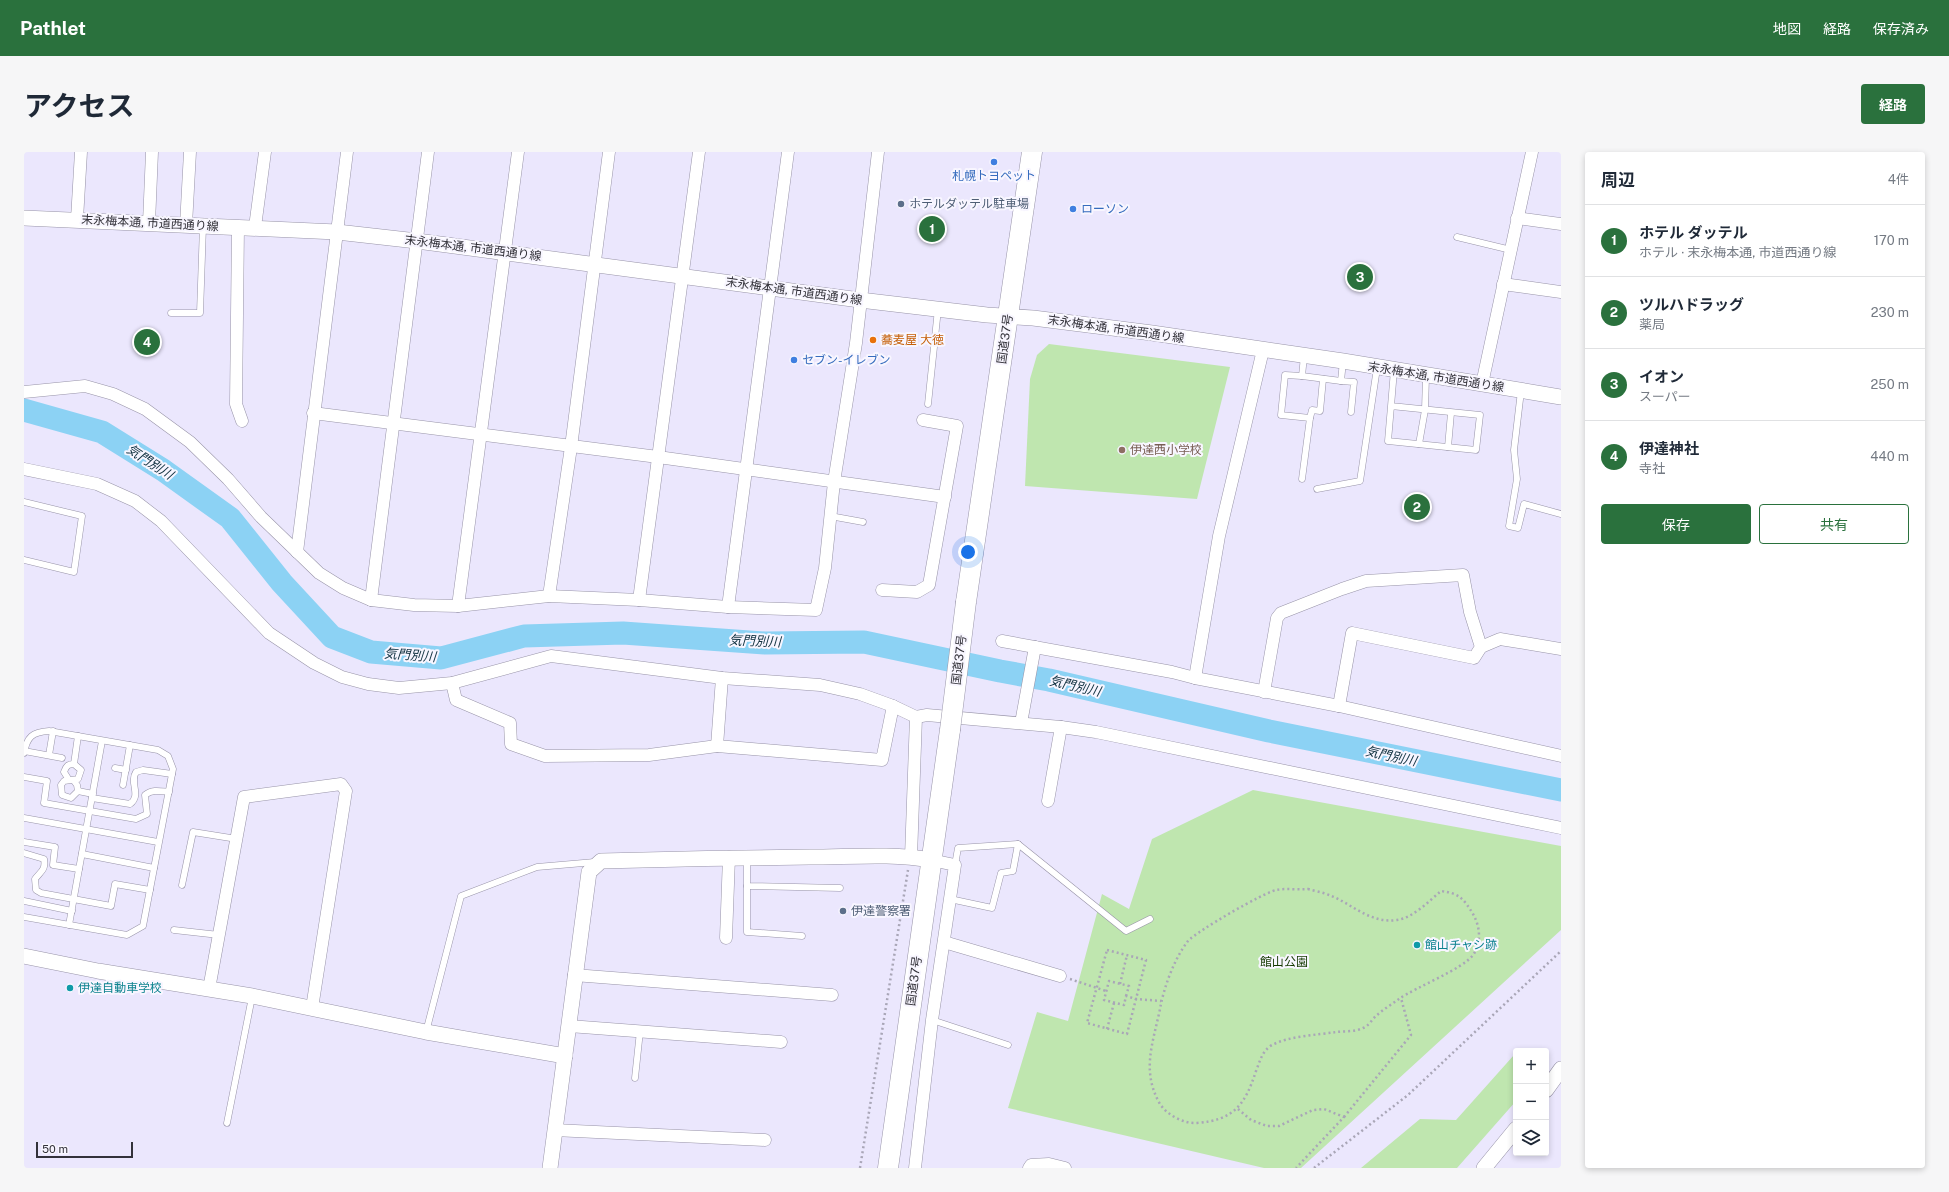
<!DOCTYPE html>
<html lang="ja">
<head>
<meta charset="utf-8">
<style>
	:root { --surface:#fff; --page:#f6f6f7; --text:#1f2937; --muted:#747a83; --line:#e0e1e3; --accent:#2a713d }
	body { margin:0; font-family:"Public Sans","Noto Sans JP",sans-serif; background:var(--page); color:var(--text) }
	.controls { position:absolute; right:12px; bottom:12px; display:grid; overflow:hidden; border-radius:4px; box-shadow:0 2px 6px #0003 }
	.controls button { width:36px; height:36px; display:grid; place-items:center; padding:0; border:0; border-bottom:1px solid var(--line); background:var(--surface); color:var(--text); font:20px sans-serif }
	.scale { position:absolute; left:12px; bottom:10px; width:97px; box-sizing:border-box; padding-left:4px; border:2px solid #33323a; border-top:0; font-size:11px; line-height:14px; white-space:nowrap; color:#33323a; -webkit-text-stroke:3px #f8f6ff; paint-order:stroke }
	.you { position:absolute; left:944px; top:400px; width:14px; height:14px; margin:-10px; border:3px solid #fff; border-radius:50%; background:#1a73e8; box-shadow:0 0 0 6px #1a73e833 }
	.badge { display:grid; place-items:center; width:26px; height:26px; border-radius:50%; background:var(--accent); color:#fff; font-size:13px; font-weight:700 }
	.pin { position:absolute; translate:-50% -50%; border:2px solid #fff; box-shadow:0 1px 4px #0006 }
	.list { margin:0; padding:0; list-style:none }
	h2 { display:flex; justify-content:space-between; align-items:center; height:52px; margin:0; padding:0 16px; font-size:17px }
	h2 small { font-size:13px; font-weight:400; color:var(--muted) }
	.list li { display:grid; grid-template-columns:26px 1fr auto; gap:12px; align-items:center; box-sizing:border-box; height:72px; padding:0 16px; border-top:1px solid var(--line) }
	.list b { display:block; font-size:15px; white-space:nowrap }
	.list p { margin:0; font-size:13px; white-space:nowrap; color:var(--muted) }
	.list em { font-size:13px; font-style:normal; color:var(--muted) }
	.actions { display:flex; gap:8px; padding:12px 16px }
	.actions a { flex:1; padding:9px 0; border:1px solid var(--accent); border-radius:4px; text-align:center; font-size:14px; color:var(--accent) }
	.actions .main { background:var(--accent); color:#fff }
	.icon { flex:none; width:22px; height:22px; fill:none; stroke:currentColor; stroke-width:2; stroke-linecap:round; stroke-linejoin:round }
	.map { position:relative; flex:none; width:1537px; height:1016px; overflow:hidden; border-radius:4px }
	header { display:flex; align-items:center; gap:24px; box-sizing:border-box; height:56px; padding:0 20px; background:var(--accent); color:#fff }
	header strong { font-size:19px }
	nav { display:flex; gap:22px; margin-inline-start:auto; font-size:14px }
	.intro { display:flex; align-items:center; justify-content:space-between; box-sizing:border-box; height:96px; padding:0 24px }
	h1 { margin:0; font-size:28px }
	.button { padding:10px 18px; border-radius:4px; background:var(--accent); color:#fff; font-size:14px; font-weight:700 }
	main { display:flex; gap:24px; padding:0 24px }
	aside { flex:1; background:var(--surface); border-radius:4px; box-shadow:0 2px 6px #0003 }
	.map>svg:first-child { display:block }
	.green { fill:#bfe6af }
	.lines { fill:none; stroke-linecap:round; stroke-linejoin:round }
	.river { stroke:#8cd2f4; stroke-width:23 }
	.service-casing { stroke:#9894a8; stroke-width:7 }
	.minor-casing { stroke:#9894a8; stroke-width:13 }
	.tertiary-casing { stroke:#9894a8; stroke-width:16 }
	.trunk-casing { stroke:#9894a8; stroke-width:21 }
	.path { stroke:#a9a6b7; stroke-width:2.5; stroke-dasharray:2 3; stroke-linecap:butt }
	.service { stroke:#fff; stroke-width:6 }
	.minor { stroke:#fff; stroke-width:12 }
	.tertiary { stroke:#fff; stroke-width:15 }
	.trunk { stroke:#fff; stroke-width:20 }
	.trunk-bridge-casing { stroke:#9894a8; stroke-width:21; stroke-linecap:butt }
	.trunk-bridge { stroke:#fff; stroke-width:20 }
	.shop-dot { fill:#3f7fe0; stroke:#f8f6ff; stroke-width:1.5 }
	.service-dot { fill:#5c6f8a; stroke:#f8f6ff; stroke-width:1.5 }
	.food-dot { fill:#e8710a; stroke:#f8f6ff; stroke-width:1.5 }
	.education-dot { fill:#8d6e63; stroke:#f8f6ff; stroke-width:1.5 }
	.culture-dot { fill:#0f9aa8; stroke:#f8f6ff; stroke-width:1.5 }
	.labels { text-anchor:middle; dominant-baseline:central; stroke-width:4; stroke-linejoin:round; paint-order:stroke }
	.shop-label { font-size:12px; fill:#366cbe; stroke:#f8f6ff; text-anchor:start }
	.service-label { font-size:12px; fill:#4e5e75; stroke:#f8f6ff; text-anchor:start }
	.street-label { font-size:12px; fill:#33323a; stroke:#f8f6ff }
	.food-label { font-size:12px; fill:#c56008; stroke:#f8f6ff; text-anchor:start }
	.education-label { font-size:12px; fill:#785e54; stroke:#f8f6ff; text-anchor:start }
	.culture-label { font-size:12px; fill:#0d838f; stroke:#f8f6ff; text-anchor:start }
	.park-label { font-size:12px; fill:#153900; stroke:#f8f6ff }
	.water-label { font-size:13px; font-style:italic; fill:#0f303f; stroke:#f8f6ff }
</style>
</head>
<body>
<header>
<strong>Pathlet</strong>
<nav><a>地図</a><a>経路</a><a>保存済み</a></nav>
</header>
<div class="intro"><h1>アクセス</h1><a class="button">経路</a></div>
<main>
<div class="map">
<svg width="1537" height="1016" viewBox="0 0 1537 1016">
	<rect width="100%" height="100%" fill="#ebe7fd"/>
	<!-- green -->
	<g class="green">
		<path d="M1025,192l181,23 -33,132 -172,-13 5,-107 7,-24z"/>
		<path d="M1229,638l308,56v84l-260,238h-37l-256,-60 29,-96 31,9 34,-127 27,15 23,-70z"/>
		<path d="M1490,903l2,2v44l-59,67h-96l59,-49 36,1z"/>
	</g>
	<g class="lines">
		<!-- river -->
		<path class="river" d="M0,258l78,22 61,38 67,48 52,65 50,54 39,15 70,6 83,-22 99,-3 142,10 99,-1 136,29 49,9 220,51 292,59"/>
		<!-- service casing -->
		<g class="service-casing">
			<g id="service">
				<path d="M1433,85l54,13"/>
				<path d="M147,161h29l3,-87"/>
				<path d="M1280,204l-2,20 39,5"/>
				<path d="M1319,209l-2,20 13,1 -3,30"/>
				<path d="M1278,224l-17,-1 -4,40 29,3 -8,61"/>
				<path d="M1497,239l-7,59 3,29 -8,47 9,2 6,-24 37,10"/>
				<path d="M904,252l10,-95"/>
				<path d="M1367,254l-3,35 88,9 4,-35 -89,-9 3,-36"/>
				<path d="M1286,266l2,-8 8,1 3,-32"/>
				<path d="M1395,292l6,-34 1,-34"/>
				<path d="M1424,295l3,-34"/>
				<path d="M1293,337l43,-8 17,-113"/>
				<path d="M0,350l58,14 -8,56 -50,-12"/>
				<path d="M806,364l33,6"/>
				<path d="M0,599l38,7"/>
				<path d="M0,601c3,-16 8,-21 25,-22l109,19 10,6 5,13 -30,157 -16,9 -103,-18"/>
				<path d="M25,603l4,-24"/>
				<path d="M50,612l4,-28"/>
				<path d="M91,616l11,2"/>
				<path d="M0,625l23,4 -3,22 92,16 11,-5 -2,-19c7,-6 15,-4 24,-3"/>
				<path d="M45,628l-5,-8c2,-6 4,-8 10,-8l7,6 -3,9 -14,2 -3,4 1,10 9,3 7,-7 -1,-6 -3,-4"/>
				<path d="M99,633l7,-40"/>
				<path d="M54,639l15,3"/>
				<path d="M68,646l38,6c12,-9 -1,-21 6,-32l7,-2 29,4"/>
				<path d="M0,666l134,24"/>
				<path d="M0,690l31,5 -2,18 26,4"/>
				<path d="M0,701l20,6c2,11 -3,12 -9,20l1,11 5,3 70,13 4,-22 35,6"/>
				<path d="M58,702l72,14"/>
				<path d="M723,707v27l93,2"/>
				<path d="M931,713l3,-17 60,-4 108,87 24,-12"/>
				<path d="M158,733l11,-53 44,7"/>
				<path d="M723,734v46l55,4"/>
				<path d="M926,747l42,9 9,-35 12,-2 5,-27"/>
				<path d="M0,749l48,10"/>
				<path d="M45,773l33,-184"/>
				<path d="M150,778l45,5"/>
				<path d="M908,868l76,25"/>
				<path d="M402,880l35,-136 76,-29 58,-5"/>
				<path d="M611,926l5,-47"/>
				<path d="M203,971l25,-126"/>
			</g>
		</g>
		<!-- minor casing -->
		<g class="minor-casing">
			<g id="minor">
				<path d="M1493,66l44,6"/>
				<path d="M53,67l4,-67"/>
				<path d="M125,71l3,-71"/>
				<path d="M162,73l4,-73"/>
				<path d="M214,75l-2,177 6,17"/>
				<path d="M231,75l10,-75"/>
				<path d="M1479,132l58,8"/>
				<path d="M1458,232l50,-232"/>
				<path d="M0,240l61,-6 28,8 32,15 45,33 38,37 33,38 58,56 24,15 28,12 43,5 44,1 91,-10 90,4 89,7 88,3 9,-42 9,-86 22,-139 22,-191"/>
				<path d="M289,261l345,44 287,40"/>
				<path d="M0,317l73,15 38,17 26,20 108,112 45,30 28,14 26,7 31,4 53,-5 99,-27 171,22 98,7 40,9 33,12 23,11 -5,140"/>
				<path d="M273,400l50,-400"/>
				<path d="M858,438l35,2 12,-7 28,-159 -34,-6"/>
				<path d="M525,444l22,-149 38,-295"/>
				<path d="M347,448l57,-448"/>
				<path d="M615,448l60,-448"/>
				<path d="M434,454l60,-454"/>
				<path d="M704,455l60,-455"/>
				<path d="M978,489l170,31 23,6 144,28 222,50"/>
				<path d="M1457,495l19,-8 61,10"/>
				<path d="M698,526l-5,68 165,14 11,-54"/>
				<path d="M1171,526l24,-142 44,-186"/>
				<path d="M428,531l4,17 54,23 1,21 34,12 104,-1 68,-9"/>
				<path d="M1240,540l13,-74 4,-5 61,-24 24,-8 97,-6 7,37 11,35 -7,11 -122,-25 -13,73"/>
				<path d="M892,565l11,-2 134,12 35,5 465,96"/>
				<path d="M997,571l14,-76"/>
				<path d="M1024,649l13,-74"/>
				<path d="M702,786l3,-81"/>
				<path d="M920,790l116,34"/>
				<path d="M550,823l258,20"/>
				<path d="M185,837l35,-192 97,-13 5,7 -34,217"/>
				<path d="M545,874l212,16"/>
				<path d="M530,978l211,10"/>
				<path d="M891,1016l17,-148 23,-155 -24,-5"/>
				<path d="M1005,1016l2,-3 18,-1 16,4"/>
			</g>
		</g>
		<!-- tertiary casing -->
		<g class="tertiary-casing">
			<g id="tertiary">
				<path d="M0,66l313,14 80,9 443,59 127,15 46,3 119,15 191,28 218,36"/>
				<path d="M0,804l74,15 154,25 174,36 139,24"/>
				<path d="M1522,938l15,-21"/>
				<path d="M526,1016l39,-296 12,-11c70,-2 139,-3 209,-4 40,0 81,-4 121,3"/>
				<path d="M1460,1016l32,-39"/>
			</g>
		</g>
		<!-- trunk casing -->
		<g class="trunk-casing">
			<g id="trunk">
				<path d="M942,450l66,-450"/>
				<path d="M864,1016l62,-438"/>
			</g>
		</g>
		<!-- path -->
		<g class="path">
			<path d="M1284,737c6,2 14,3 21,6 22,8 41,29 68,25 16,-2 32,-19 44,-29 18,2 23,8 32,23 7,12 9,29 0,41 -10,14 -57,32 -74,44 -7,5 -15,10 -22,16 -5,4 -8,11 -14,13 -8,4 -18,3 -27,4 -19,3 -47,4 -64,13 -10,6 -12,16 -16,26 -11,34 -22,49 -59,52 -13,1 -30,-8 -37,-19 -19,-33 -7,-61 0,-95 4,-22 14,-50 28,-68 9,-10 75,-48 88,-51 10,-2 22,0 32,-1z"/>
			<path d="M1083,798l39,10 -19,74 -40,-11z"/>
			<path d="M1046,827l36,12"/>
			<path d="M1096,832l7,-29"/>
			<path d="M1102,844l3,-10 -20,-5 -5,19 20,5 2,-9 10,3 25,2"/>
			<path d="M1083,877l7,-26"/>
			<path d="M1214,957l13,11 16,6h12l34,-16 11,-1 20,8 -48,51"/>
			<path d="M1320,965l67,-82 -10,-37"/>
			<path d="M836,1016l48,-298"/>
			<path d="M1290,1016l94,-73 153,-144"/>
		</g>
		<!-- service -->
		<use href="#service" class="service"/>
		<!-- minor -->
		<use href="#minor" class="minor"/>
		<!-- tertiary -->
		<use href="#tertiary" class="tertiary"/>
		<!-- trunk -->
		<use href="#trunk" class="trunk"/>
		<!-- trunk-bridge casing -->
		<g class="trunk-bridge-casing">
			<path id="trunk-bridge" d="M926,578l16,-128"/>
		</g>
		<!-- trunk-bridge -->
		<use href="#trunk-bridge" class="trunk-bridge"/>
	</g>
	<!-- markers -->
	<g class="shop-dot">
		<circle cx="970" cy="10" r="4"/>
		<circle cx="1049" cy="57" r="4"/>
		<circle cx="770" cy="208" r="4"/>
	</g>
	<g class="service-dot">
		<circle cx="877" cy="52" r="4"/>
		<circle cx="819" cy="759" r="4"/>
	</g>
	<circle class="food-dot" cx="849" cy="188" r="4"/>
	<circle class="education-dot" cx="1098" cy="298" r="4"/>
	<g class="culture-dot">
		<circle cx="1393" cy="793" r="4"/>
		<circle cx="46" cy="836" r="4"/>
	</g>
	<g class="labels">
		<!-- shop labels -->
		<g class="shop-label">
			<text x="970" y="24" text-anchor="middle">札幌トヨペット</text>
			<text x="1057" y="57">ローソン</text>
			<text x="778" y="208">セブン-イレブン</text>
		</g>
		<!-- service labels -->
		<g class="service-label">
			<text x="885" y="52">ホテルダッテル駐車場</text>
			<text x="827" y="759">伊達警察署</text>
		</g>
		<!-- street labels -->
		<g class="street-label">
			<text transform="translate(126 71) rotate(3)">末永梅本通, 市道西通り線</text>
			<text transform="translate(449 96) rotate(7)">末永梅本通, 市道西通り線</text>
			<text transform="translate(770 139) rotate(8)">末永梅本通, 市道西通り線</text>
			<text transform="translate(1092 177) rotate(8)">末永梅本通, 市道西通り線</text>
			<text transform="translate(981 187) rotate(-82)">国道37号</text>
			<text transform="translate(1412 225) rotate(9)">末永梅本通, 市道西通り線</text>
			<text transform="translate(935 508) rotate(-83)">国道37号</text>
			<text transform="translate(890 829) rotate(-82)">国道37号</text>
		</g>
		<!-- food labels -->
		<g class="food-label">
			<text x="857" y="188">蕎麦屋 大徳</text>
		</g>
		<!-- education labels -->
		<g class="education-label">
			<text x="1106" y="298">伊達西小学校</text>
		</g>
		<!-- culture labels -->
		<g class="culture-label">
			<text x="1401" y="793">館山チャシ跡</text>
			<text x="54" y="836">伊達自動車学校</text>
		</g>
		<!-- park labels -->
		<g class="park-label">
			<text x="1260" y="810">館山公園</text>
		</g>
		<!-- water labels -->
		<g class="water-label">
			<text transform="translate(126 310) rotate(33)">気門別川</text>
			<text transform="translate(731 489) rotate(2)">気門別川</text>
			<text transform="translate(386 503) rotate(4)">気門別川</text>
			<text transform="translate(1051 534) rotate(13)">気門別川</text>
			<text transform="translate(1367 604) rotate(12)">気門別川</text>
		</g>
	</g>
</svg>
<div class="controls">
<button>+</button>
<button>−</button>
<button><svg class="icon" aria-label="layers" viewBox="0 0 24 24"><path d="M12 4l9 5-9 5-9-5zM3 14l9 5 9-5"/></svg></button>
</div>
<div class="scale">50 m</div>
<div class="you"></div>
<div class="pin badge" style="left:908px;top:77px">1</div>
<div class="pin badge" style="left:1393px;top:355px">2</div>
<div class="pin badge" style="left:1336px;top:125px">3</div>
<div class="pin badge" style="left:123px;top:190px">4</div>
</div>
<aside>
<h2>周辺<small>4件</small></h2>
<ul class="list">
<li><span class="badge">1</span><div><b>ホテル ダッテル</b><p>ホテル · 末永梅本通, 市道西通り線</p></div><em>170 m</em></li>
<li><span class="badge">2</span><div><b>ツルハドラッグ</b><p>薬局</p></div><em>230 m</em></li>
<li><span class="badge">3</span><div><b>イオン</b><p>スーパー</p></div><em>250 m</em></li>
<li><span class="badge">4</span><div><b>伊達神社</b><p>寺社</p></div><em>440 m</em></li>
</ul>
<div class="actions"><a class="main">保存</a><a>共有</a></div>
</aside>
</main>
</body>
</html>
